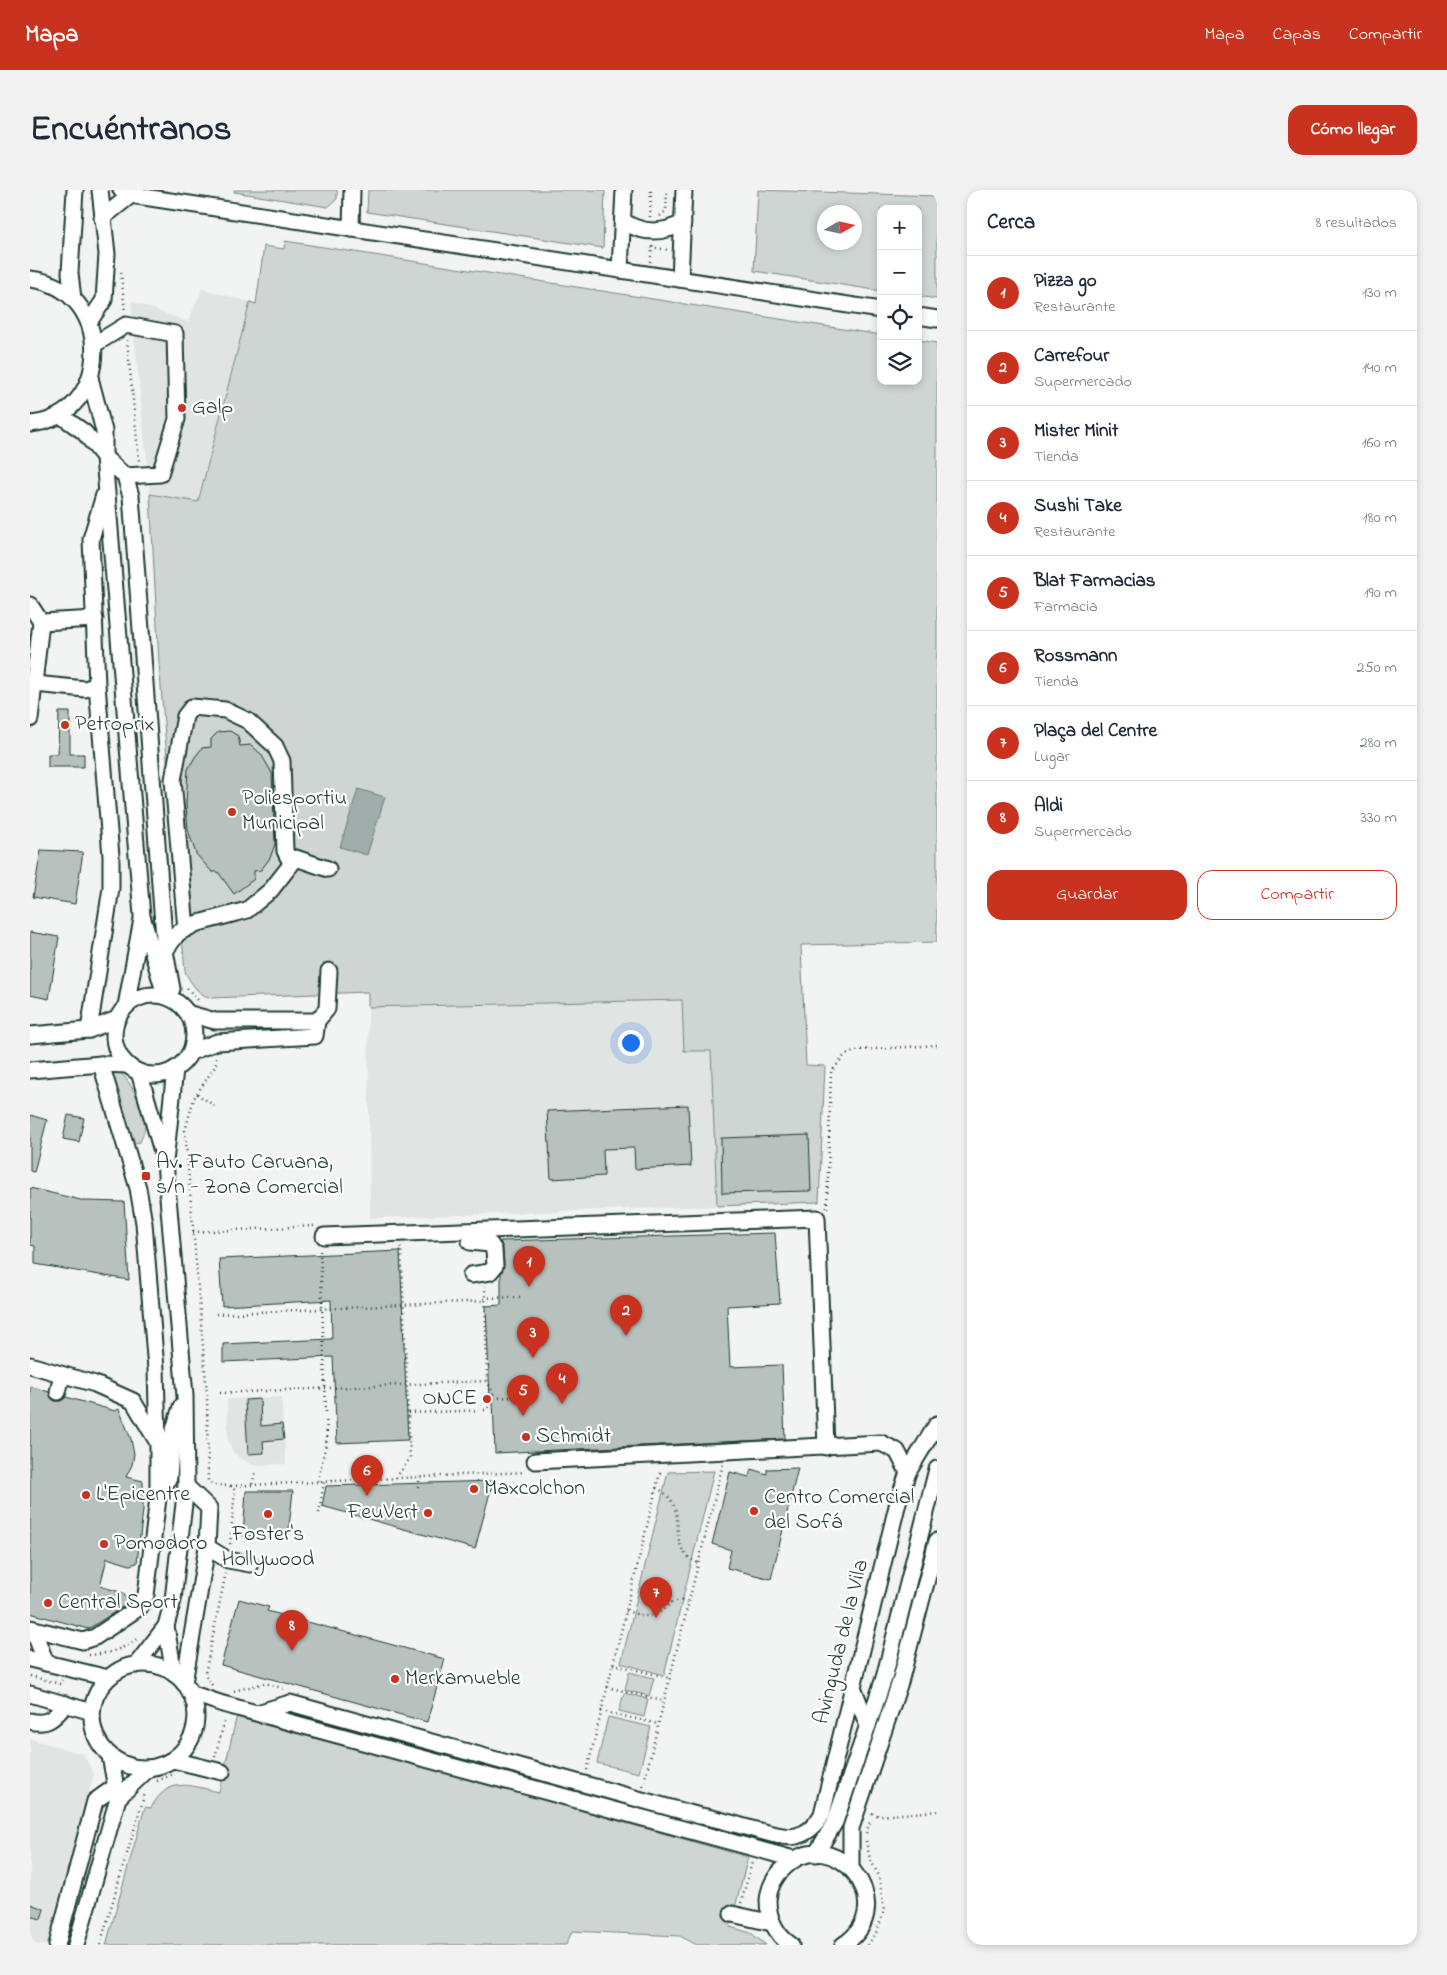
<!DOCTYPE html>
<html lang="es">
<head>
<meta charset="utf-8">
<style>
	:root { --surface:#fff; --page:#f2f2f3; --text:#1f2937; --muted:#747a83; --line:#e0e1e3; --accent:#c8321e }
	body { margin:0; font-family:"Indie Flower",sans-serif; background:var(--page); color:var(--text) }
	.controls { position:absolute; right:15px; top:15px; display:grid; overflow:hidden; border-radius:10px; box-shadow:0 2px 8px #0003 }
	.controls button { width:45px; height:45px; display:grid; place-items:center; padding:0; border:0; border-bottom:1px solid var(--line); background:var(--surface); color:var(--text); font:25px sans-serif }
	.compass { position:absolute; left:787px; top:15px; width:45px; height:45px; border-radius:50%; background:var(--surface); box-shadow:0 2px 8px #0003; rotate:81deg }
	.you { position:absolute; left:600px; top:852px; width:18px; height:18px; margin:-12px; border:4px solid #fff; border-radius:50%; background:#1a73e8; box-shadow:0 0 0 8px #1a73e833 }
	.badge { display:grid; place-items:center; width:32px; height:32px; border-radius:50%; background:var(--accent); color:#fff; font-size:16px; font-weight:700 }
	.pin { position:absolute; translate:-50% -41px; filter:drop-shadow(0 1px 2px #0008) }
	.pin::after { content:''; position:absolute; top:26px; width:18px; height:15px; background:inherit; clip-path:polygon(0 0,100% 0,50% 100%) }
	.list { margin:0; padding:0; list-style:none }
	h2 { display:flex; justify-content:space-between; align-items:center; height:65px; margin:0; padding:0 20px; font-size:21px }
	h2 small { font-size:16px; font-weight:400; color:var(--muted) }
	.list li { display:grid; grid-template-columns:32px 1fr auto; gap:15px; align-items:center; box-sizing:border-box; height:75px; padding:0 20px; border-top:1px solid var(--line) }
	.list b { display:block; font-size:19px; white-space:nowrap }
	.list p { margin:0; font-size:16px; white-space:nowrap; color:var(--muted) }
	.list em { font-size:16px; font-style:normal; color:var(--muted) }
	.actions { display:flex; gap:10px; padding:15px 20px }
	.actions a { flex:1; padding:11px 0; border:1px solid var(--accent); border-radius:15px; text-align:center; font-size:18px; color:var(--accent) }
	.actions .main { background:var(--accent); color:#fff }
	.icon { flex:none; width:28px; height:28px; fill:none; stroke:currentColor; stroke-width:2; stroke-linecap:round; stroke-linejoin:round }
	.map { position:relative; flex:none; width:907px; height:1755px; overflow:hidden; border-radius:15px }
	header { display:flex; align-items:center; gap:30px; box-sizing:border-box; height:70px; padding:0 25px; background:var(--accent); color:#fff }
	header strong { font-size:24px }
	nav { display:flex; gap:28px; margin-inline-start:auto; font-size:18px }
	.intro { display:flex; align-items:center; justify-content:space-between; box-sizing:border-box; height:120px; padding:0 30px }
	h1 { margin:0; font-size:35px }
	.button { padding:12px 22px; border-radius:15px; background:var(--accent); color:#fff; font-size:18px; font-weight:700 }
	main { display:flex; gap:30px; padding:0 30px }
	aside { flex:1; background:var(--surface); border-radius:15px; box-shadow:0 2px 8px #0003 }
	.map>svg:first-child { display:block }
	.built { fill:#e0e4e3 }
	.green { fill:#ced5d3; stroke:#768984; fill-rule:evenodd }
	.water { fill:#a1adaa; stroke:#6d807b }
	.building { fill:#b7c1bd; stroke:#1f3d34 }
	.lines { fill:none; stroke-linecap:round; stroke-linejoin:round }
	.minor-casing { stroke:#1f3d34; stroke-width:19 }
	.path { stroke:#1f3d34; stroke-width:2.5; stroke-dasharray:1 4; stroke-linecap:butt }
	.minor { stroke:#fff; stroke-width:15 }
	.poi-dot { fill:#c8321e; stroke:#fff; stroke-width:2 }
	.labels { text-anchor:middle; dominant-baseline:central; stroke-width:4.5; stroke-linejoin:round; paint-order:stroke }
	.poi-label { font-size:22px; fill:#1f3d34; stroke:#fff; text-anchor:start }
	.street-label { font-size:22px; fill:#1f3d34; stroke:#fff }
</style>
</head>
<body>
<header>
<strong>Mapa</strong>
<nav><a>Mapa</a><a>Capas</a><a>Compartir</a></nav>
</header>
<div class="intro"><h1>Encuéntranos</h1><a class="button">Cómo llegar</a></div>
<main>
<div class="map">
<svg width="907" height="1755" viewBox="0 0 907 1755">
	<rect width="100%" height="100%" fill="#f2f3f3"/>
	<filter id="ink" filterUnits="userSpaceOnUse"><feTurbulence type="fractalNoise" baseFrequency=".02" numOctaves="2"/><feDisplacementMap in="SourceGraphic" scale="10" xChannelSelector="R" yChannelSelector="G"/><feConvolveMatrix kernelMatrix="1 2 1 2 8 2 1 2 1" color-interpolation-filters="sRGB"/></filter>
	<g filter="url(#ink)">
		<!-- built -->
		<g class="built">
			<path d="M172,99l48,13 -53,200 -47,-8 -19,-193 57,21z"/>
			<path d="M652,810l2,51 27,-1 6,156 -347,12 -2,-211z"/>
			<path d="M251,1207l5,67 -33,1 -13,-7 -7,-6 -5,-12 -1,-41z"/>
			<path d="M0,1549l53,15 11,20 -47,171h-17z"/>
		</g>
		<!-- green -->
		<g class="green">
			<path d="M204,0h103v9l-9,8 -94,-15z"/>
			<path d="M338,0h237l-2,58 -236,-36z"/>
			<path d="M728,0l179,6v103l-19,-3v-87h-37v82l-127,-20zM794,22h30v30h-30z"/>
			<path d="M255,51l596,94v46h37v-41l19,3v599l-136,3 5,120 19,1 -6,136 -102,4 -6,-155h-27l-2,-51 -314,7v-15l-157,6c-14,-4 -19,-14 -26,-26l-26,-309 -9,-169 48,8 52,-200 6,2 8,-58 20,3z"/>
			<path d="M86,881c13,3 28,39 29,52 1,6 -3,14 -5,19l-5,1 -24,-71z"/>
			<path d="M684,1281l-50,204 -43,-12 47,-191z"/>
			<path d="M599,1482l25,6 -5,18 -24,-6z"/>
			<path d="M594,1503l24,6 -4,18 -25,-6z"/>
			<path d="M207,1525l511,142 -18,70 21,6 15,12h-69l-17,-9 -108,-5 -6,14h-460l39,-138 6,1c17,-32 38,-23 68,-16z"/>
			<path d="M578,1527l43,10 -12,46 -42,-10z"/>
		</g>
		<!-- water -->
		<path class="water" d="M328,599l27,8 -18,58 -27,-8z"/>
		<!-- building -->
		<g class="building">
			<path d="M29,522h11v42h14v13h-36v-13h10z"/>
			<path d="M200,541l8,5 2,10 11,-1 10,9 11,19 3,71 -5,14 -9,12 -7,1v8l-20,15 -16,-22h-6l-16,-18 -8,-24 -2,-26 2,-35 7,-12 7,-9 9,-1v-8l7,-7z"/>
			<path d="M11,660l42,2 -8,52 -42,-7z"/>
			<path d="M0,742l29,5 -10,62 -19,-4z"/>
			<path d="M658,915l3,61 -56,3 -1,-21 -31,1 1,27 -53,3 -4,-68z"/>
			<path d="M0,925l17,5 -13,52 -4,-1z"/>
			<path d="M38,925l16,3 -5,24 -16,-3z"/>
			<path d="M779,945l2,56 -89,2 -1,-55z"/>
			<path d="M0,998l55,13 39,1 5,78 -94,-16v-18l-5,-1z"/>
			<path d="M745,1043l5,70 -53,3 3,61 52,-2 3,74 -290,14 -2,-53h-3l-4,-94 15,-1v-31l3,-9 -1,-16 -3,-8z"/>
			<path d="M370,1061l8,189 -71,3 -4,-86 -110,5v-18l109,-5 -1,-39 -109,6 -3,-47z"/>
			<path d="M0,1196l19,6 2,6 4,3h6l5,-4 49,14 4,-2 12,30 3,15 -2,11 -6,12 17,4v29l-6,53 -7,2 -23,-7 -7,28 23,7 6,10 -41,26 -58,-16z"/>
			<path d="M230,1209l1,27 21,-2 2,15 -21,2 1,12 -16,1 -3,-54z"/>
			<path d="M768,1278l-27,111 -44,-11 4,-18 -19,-6 18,-72 19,5 2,-8 16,5v-5z"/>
			<path d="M463,1291l-18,68 -153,-43 4,-20z"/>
			<path d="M216,1301h47l-5,45h-45z"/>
			<path d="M209,1409l30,8 -2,4 178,48 -18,63 -206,-57z"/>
			<path d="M0,1714l14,5 -3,10 -11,-3z"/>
		</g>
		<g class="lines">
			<!-- minor casing -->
			<g class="minor-casing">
				<g id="minor">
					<path d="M91,0l10,5 750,115"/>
					<path d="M72,28l29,-23"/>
					<path d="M593,31c19,13 39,13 60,2"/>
					<path d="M321,39l1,-39"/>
					<path d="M590,80l4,-80"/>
					<path d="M0,89c86,9 84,138 0,145"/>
					<path d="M650,89l4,-89"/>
					<path d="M43,109l-3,-26 5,-83"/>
					<path d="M888,126l19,3"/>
					<path d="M59,132l15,-22 3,-46 -7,-64"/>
					<path d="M65,154l31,-19 49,9 2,85 -17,55 -35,2"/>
					<path d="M60,188l14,53v26l38,459 23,79"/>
					<path d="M30,225l24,17 20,25 21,19 6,20 34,455 7,38"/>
					<path d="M0,415l11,17 -11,97"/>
					<path d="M11,432l54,-3"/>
					<path d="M5,494l50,5 12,-4"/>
					<path d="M156,739l-13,-149 12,-64 7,-9 33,3 23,11 27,25 7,15 3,90 6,12"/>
					<path d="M135,761l13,-18 17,-9 52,-14 24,-20 25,-32 32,11"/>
					<circle cx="124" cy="845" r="40"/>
					<path d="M96,816l16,-87"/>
					<path d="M160,824l25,7h102"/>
					<path d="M59,840l22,-142v-32l-14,-171 -6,-146 13,-44"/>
					<path d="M0,845l59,-5 28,-11"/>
					<path d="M161,862l26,-10 98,-6 2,-15 10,-12 2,-38"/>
					<path d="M0,880l71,-6 26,1"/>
					<path d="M109,882l24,83"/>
					<path d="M294,1046l493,-18 9,229"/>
					<path d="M440,1052l20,2 4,6 1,16 -5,6 -19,3"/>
					<path d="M0,1175l65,19 38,17 25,42"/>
					<path d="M28,1202l4,-17"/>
					<path d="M505,1271l346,-18 16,8 11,21"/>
					<path d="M130,1305l9,-18 3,-41 9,-29"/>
					<path d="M177,1357l21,13 22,4"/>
					<path d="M136,1436l8,48"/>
					<path d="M0,1438l53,13 12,-4 45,-30 6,-12 12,-97v-54l-2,-75 -12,-146 -6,-35 -37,-124"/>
					<path d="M3,1439l13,34"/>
					<path d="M0,1469l78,19"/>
					<circle cx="114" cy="1526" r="52"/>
					<path d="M106,1475l30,-39 7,-26 13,-114 -1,-90 -20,-234 10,-93"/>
					<path d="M154,1493l23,-136 2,-39 -23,-22"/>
					<path d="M823,1497l15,39"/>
					<path d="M160,1503l33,11 571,155"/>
					<path d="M0,1504l62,18"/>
					<path d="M227,1523l33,-10 410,113c23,2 80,25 96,20 12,-3 21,-12 26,-22l76,-312 10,-30 29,-48"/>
					<path d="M0,1531c18,5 25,-4 36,-17"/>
					<path d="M143,1570l49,12"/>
					<path d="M88,1608l30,-29"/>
					<path d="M786,1664l19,-32 49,-144 53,-209"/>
					<path d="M821,1677v-39l49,-146 37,-141"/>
					<path d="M702,1724l40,9"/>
					<path d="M27,1755l38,-144 21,-15"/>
					<path d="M46,1755l42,-147 -8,-42"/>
					<path d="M761,1755c-15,-10 -23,-27 -23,-45 1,-13 8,-25 17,-33 48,-47 119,38 58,78"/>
				</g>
			</g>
			<!-- path -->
			<g class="path">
				<path d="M630,26l6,-5 1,-21"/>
				<path d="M620,27l1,-27"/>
				<path d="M621,57l17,3"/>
				<path d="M620,72l3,-17"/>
				<path d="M91,83l4,39"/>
				<path d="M97,150l12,121"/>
				<path d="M157,798l11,12"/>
				<path d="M186,868v7l-22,33 -9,33 22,263 1,87 5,4 17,1 5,4 -5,55"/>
				<path d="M167,904l19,13"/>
				<path d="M797,1018l4,-136 14,-17 14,-5 78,-5"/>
				<path d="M163,1042l121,-6"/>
				<path d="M454,1108l38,-1"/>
				<path d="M186,1124l268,-13"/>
				<path d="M190,1203l267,-12"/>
				<path d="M464,1208l33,-2"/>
				<path d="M379,1223l77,-3 7,-8v-10l-6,-11 -2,-95"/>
				<path d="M366,1288l14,-20 -9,-212"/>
				<path d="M288,1291l9,-43 -7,-189"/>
				<path d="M222,1294l4,-13"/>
				<path d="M201,1296l294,-14"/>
				<path d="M388,1297l2,-10"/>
				<path d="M626,1298c39,18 4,58 42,75"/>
				<path d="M289,1323l5,-32"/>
				<path d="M596,1421c8,2 19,7 27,4 17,-6 14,-18 35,-13"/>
				<path d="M59,1465c18,-1 33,-5 48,-16"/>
				<path d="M583,1474l56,14"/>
				<path d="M0,1486l30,8 2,-4"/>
				<path d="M182,1495l-7,-11 21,-102"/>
				<path d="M577,1497l57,14"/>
				<path d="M204,1501l31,-8 20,6"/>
				<path d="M571,1521l57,13"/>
				<path d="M185,1567l10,-38"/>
				<path d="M557,1580l74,-301"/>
				<path d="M127,1591l16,-7"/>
				<path d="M613,1596l80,-322"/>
				<path d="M842,1623l7,3 58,-5"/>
				<path d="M836,1643l4,-11"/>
				<path d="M836,1651l4,18 9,17 5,35 -7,20 -9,14"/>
				<path d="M711,1713l11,-41"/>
				<path d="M70,1755l45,-152"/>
			</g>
			<!-- minor -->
			<use href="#minor" class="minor"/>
		</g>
	</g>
	<!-- markers -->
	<g class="poi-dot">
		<circle cx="152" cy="218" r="5"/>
		<circle cx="35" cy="535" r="5"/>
		<circle cx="202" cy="622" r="5"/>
		<rect x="111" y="981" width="10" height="10" rx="2.5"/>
		<circle cx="457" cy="1209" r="5"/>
		<circle cx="496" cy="1247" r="5"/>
		<circle cx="444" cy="1299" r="5"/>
		<circle cx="56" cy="1305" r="5"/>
		<circle cx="724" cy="1321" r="5"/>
		<circle cx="398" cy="1323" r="5"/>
		<circle cx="238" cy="1324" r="5"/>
		<circle cx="74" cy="1354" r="5"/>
		<circle cx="18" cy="1413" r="5"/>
		<circle cx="365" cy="1489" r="5"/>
	</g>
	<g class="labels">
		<!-- poi labels -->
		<g class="poi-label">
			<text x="162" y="218">Galp</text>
			<text x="45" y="535">Petroprix</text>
			<text x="212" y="609">Poliesportiu<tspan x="212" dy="25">Municipal</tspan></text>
			<text x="126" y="973">Av. Fauto Caruana,<tspan x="126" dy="25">s/n - Zona Comercial</tspan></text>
			<text x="447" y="1209" text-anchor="end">ONCE</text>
			<text x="506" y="1247">Schmidt</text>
			<text x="454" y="1299">Maxcolchon</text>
			<text x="66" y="1305">L'Epicentre</text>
			<text x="734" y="1308">Centro Comercial<tspan x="734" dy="25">del Sofá</tspan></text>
			<text x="388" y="1323" text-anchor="end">FeuVert</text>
			<text x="238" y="1345" text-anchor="middle">Foster's<tspan x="238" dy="25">Hollywood</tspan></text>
			<text x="84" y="1354">Pomodoro</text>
			<text x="28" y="1413">Central Sport</text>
			<text x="375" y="1489">Merkamueble</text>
		</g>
		<!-- street labels -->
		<g class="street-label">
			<text transform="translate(812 1452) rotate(-76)">Avinguda de la Vila</text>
		</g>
	</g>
</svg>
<div class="controls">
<button>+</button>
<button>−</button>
<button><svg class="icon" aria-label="locate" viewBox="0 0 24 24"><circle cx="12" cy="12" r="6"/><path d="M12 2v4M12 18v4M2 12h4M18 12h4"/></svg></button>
<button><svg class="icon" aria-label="layers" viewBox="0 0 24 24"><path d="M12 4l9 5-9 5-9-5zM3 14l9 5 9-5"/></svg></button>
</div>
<svg class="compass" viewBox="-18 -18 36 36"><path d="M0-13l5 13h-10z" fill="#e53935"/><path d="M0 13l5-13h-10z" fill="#747a83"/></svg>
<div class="you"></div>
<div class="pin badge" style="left:499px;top:1097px">1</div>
<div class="pin badge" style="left:596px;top:1146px">2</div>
<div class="pin badge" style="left:503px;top:1168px">3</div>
<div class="pin badge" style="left:532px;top:1214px">4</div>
<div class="pin badge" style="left:493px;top:1226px">5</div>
<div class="pin badge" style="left:337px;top:1306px">6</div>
<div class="pin badge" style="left:626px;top:1428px">7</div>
<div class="pin badge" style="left:262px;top:1461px">8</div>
</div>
<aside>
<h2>Cerca<small>8 resultados</small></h2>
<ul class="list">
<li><span class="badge">1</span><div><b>Pizza go</b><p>Restaurante</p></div><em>130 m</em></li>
<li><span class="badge">2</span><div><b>Carrefour</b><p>Supermercado</p></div><em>140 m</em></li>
<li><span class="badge">3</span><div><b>Mister Minit</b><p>Tienda</p></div><em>160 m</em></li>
<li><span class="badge">4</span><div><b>Sushi Take</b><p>Restaurante</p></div><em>180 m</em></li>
<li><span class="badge">5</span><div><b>Blat Farmacias</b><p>Farmacia</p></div><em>190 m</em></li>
<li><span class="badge">6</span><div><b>Rossmann</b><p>Tienda</p></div><em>250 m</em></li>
<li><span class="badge">7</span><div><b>Plaça del Centre</b><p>Lugar</p></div><em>280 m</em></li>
<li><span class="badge">8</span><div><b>Aldi</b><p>Supermercado</p></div><em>330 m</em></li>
</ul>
<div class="actions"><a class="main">Guardar</a><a>Compartir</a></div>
</aside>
</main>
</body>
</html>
